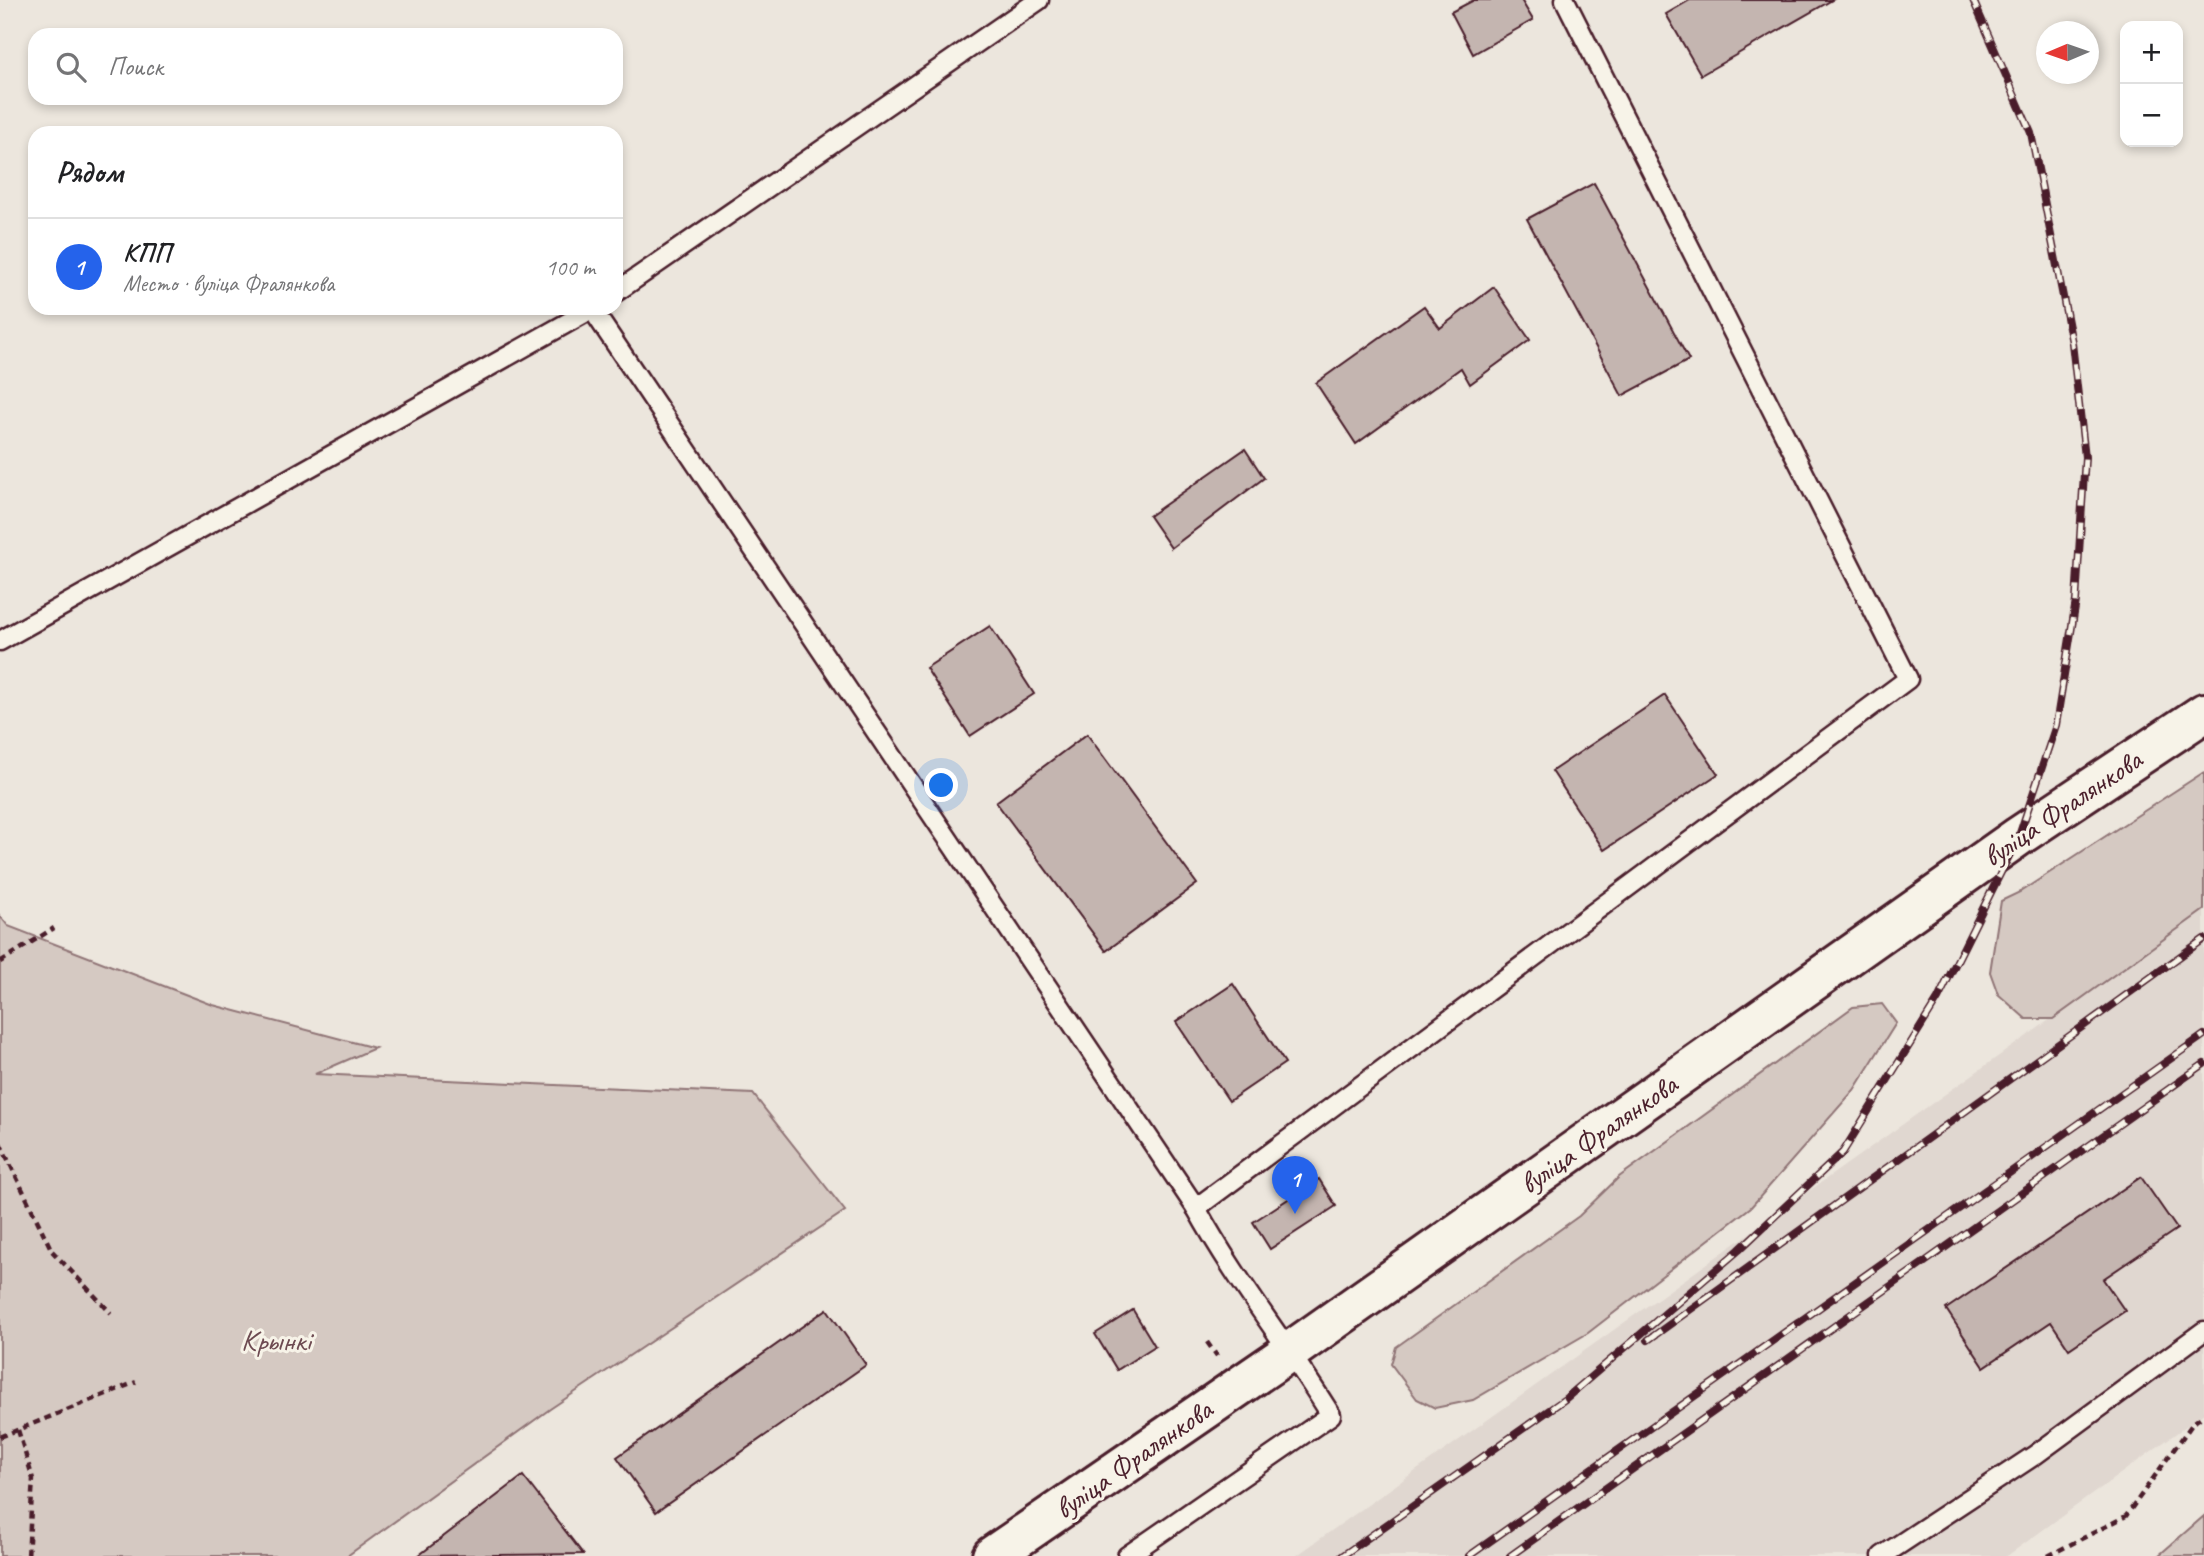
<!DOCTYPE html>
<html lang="ru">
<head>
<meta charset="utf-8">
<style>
	:root { --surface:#fff; --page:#f2f2f2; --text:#202124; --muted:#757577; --line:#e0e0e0; --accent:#2563eb }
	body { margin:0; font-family:Caveat,sans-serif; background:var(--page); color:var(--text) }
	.controls { position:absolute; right:21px; top:21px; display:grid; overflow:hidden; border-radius:14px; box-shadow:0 4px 10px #0003 }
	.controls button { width:63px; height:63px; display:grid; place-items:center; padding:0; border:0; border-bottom:2px solid var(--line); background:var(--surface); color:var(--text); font:35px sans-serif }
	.compass { position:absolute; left:2036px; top:21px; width:63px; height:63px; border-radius:50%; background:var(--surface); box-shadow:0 4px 10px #0003; rotate:268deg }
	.you { position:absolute; left:942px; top:786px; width:24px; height:24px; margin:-18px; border:5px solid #fff; border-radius:50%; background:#1a73e8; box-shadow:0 0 0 10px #1a73e833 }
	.badge { display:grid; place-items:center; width:46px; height:46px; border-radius:50%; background:var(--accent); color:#fff; font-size:23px; font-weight:700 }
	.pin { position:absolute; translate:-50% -58px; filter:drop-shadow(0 2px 4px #0008) }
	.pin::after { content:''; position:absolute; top:37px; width:24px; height:21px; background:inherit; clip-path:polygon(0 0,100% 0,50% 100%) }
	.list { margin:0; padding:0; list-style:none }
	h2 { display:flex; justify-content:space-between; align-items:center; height:91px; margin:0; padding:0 28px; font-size:30px }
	h2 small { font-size:23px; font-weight:400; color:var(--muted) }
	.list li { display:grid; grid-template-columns:46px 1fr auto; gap:21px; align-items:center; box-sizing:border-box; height:98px; padding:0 28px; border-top:2px solid var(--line) }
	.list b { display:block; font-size:26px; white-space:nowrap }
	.list p { margin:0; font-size:23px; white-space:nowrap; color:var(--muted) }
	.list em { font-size:23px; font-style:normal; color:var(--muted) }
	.icon { flex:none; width:38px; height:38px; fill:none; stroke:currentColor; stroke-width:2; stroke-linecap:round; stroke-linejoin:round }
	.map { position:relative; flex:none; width:2204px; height:1556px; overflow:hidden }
	.search { position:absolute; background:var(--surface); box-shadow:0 4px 10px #0003; left:28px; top:28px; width:595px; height:77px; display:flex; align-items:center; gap:18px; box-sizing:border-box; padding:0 24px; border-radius:21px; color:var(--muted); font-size:26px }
	.panel { position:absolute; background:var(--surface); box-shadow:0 4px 10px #0003; left:28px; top:126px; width:595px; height:189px; border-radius:21px }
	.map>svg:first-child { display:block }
	.built { fill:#e0d7d0 }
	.green { fill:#d5c9c2; stroke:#907476; stroke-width:2 }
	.building { fill:#c4b5b0; stroke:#4a1f2b; stroke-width:2 }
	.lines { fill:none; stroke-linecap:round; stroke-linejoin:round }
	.lane-casing { stroke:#4a1f2b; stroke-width:23 }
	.secondary-casing { stroke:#4a1f2b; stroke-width:44 }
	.path { stroke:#4a1f2b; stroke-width:4.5; stroke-dasharray:7 5; stroke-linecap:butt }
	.lane { stroke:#f7f3e8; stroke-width:18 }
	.secondary { stroke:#f7f3e8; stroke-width:38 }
	.rail-casing { stroke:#4a1f2b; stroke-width:8 }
	.rail { stroke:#f7f3e8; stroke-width:5; stroke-dasharray:16; stroke-linecap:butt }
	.labels { text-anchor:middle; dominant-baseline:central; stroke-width:6; stroke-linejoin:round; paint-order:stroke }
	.street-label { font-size:30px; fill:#4a1f2b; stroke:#f7f3e8 }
	.park-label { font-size:30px; fill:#6d4a51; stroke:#f7f3e8 }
</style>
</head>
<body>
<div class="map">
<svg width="2204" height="1556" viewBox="0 0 2204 1556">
	<rect width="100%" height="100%" fill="#ece6dd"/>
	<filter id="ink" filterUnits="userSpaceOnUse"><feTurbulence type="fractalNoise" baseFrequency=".0143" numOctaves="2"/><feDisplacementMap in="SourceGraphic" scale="14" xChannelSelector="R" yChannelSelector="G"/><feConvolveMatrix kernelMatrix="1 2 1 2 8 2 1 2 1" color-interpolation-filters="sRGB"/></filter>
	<g filter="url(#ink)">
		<!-- built -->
		<path class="built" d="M2204,910v503l-179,130 -18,13h-711z"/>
		<!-- green -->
		<g class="green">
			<path d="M2204,772v138l-151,109h-27l-28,-25 -8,-22 11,-71 19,-9z"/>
			<path d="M0,916l8,10 205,79 162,43 -60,26 438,20 92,117 -295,198 -203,147h-347z"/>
			<path d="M1882,1004l14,19 -42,67 -103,117 -163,126 -115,67 -38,8 -18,-9 -26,-35 5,-17 183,-131 40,-39 234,-170z"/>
			<path d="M2204,1516v40h-46z"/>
		</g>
		<!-- building -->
		<g class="building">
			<path d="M1474,0h47l12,20 -60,34 -22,-42z"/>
			<path d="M1690,0h142l-131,75 -35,-61z"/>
			<path d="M1594,183l95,177 -67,36 -95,-177z"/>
			<path d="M1494,287l36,53 -60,44 -9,-16 -105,76 -40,-61 108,-77 16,22z"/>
			<path d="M1245,449l19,29 -93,70 -22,-32z"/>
			<path d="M990,626l44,68 -64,42 -44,-68z"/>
			<path d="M1665,695l53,79 -114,76 -52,-79z"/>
			<path d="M1087,734l110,150 -91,67 -110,-149z"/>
			<path d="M1233,984l52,79 -56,38 -53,-79z"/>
			<path d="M2141,1177l36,52 -74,50 22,32 -56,38 -18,-27 -67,45 -38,-58z"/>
			<path d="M1319,1179l17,27 -66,43 -17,-27z"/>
			<path d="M827,1309l39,56 -210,147 -39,-55z"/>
			<path d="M1133,1310l22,36 -38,24 -22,-36z"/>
			<path d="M523,1476l60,78 -165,2z"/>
		</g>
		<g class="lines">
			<!-- lane casing -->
			<g class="lane-casing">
				<g id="lane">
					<path d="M616,292l423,-292"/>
					<path d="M0,641l592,-332 604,899"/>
					<path d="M1127,1556l204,-141c-43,-70 -95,-134 -135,-207l712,-529 -343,-679"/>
					<path d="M1882,1556l153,-101 169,-124"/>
				</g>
			</g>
			<!-- secondary casing -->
			<g class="secondary-casing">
				<path id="secondary" d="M992,1556l300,-206 727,-514 185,-123"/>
			</g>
			<!-- path -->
			<g class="path">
				<path d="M0,962l54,-34"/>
				<path d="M0,1143l52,108 59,62"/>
				<path d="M1207,1342l10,14"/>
				<path d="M18,1430l15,49 -5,77"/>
				<path d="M0,1437l136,-55"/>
				<path d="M2048,1556l78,-40 67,-93 11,-8"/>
			</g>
			<!-- lane -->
			<use href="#lane" class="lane"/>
			<!-- secondary -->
			<use href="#secondary" class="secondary"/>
			<!-- rail casing -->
			<g class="rail-casing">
				<g id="rail">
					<path d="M1648,1340l556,-401"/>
					<path d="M1342,1556l223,-157 174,-149 104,-98 95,-153 81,-163 37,-111 20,-124 9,-144 -13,-114 -41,-210 -58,-133"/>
					<path d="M1469,1556l735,-521"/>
					<path d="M1510,1556l694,-492"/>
				</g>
			</g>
			<!-- rail -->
			<use href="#rail" class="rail"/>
		</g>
	</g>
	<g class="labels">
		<!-- street labels -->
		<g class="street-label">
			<text transform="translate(2062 808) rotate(-34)">вуліца Фралянкова</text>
			<text transform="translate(1598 1134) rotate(-35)">вуліца Фралянкова</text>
			<text transform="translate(1133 1459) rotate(-35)">вуліца Фралянкова</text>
		</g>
		<!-- park labels -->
		<g class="park-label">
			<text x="276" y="1340">Крынкі</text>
		</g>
	</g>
</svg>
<div class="controls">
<button>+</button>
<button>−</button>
</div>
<svg class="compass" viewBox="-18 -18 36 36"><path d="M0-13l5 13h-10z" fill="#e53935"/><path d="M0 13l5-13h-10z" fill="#757577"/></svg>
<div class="you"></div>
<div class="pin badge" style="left:1295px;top:1214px">1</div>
<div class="search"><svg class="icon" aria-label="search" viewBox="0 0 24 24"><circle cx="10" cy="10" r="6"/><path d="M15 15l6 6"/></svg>Поиск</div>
<section class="panel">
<h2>Рядом<small></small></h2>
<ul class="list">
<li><span class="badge">1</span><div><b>КПП</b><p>Место · вуліца Фралянкова</p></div><em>100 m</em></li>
</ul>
</section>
</div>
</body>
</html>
